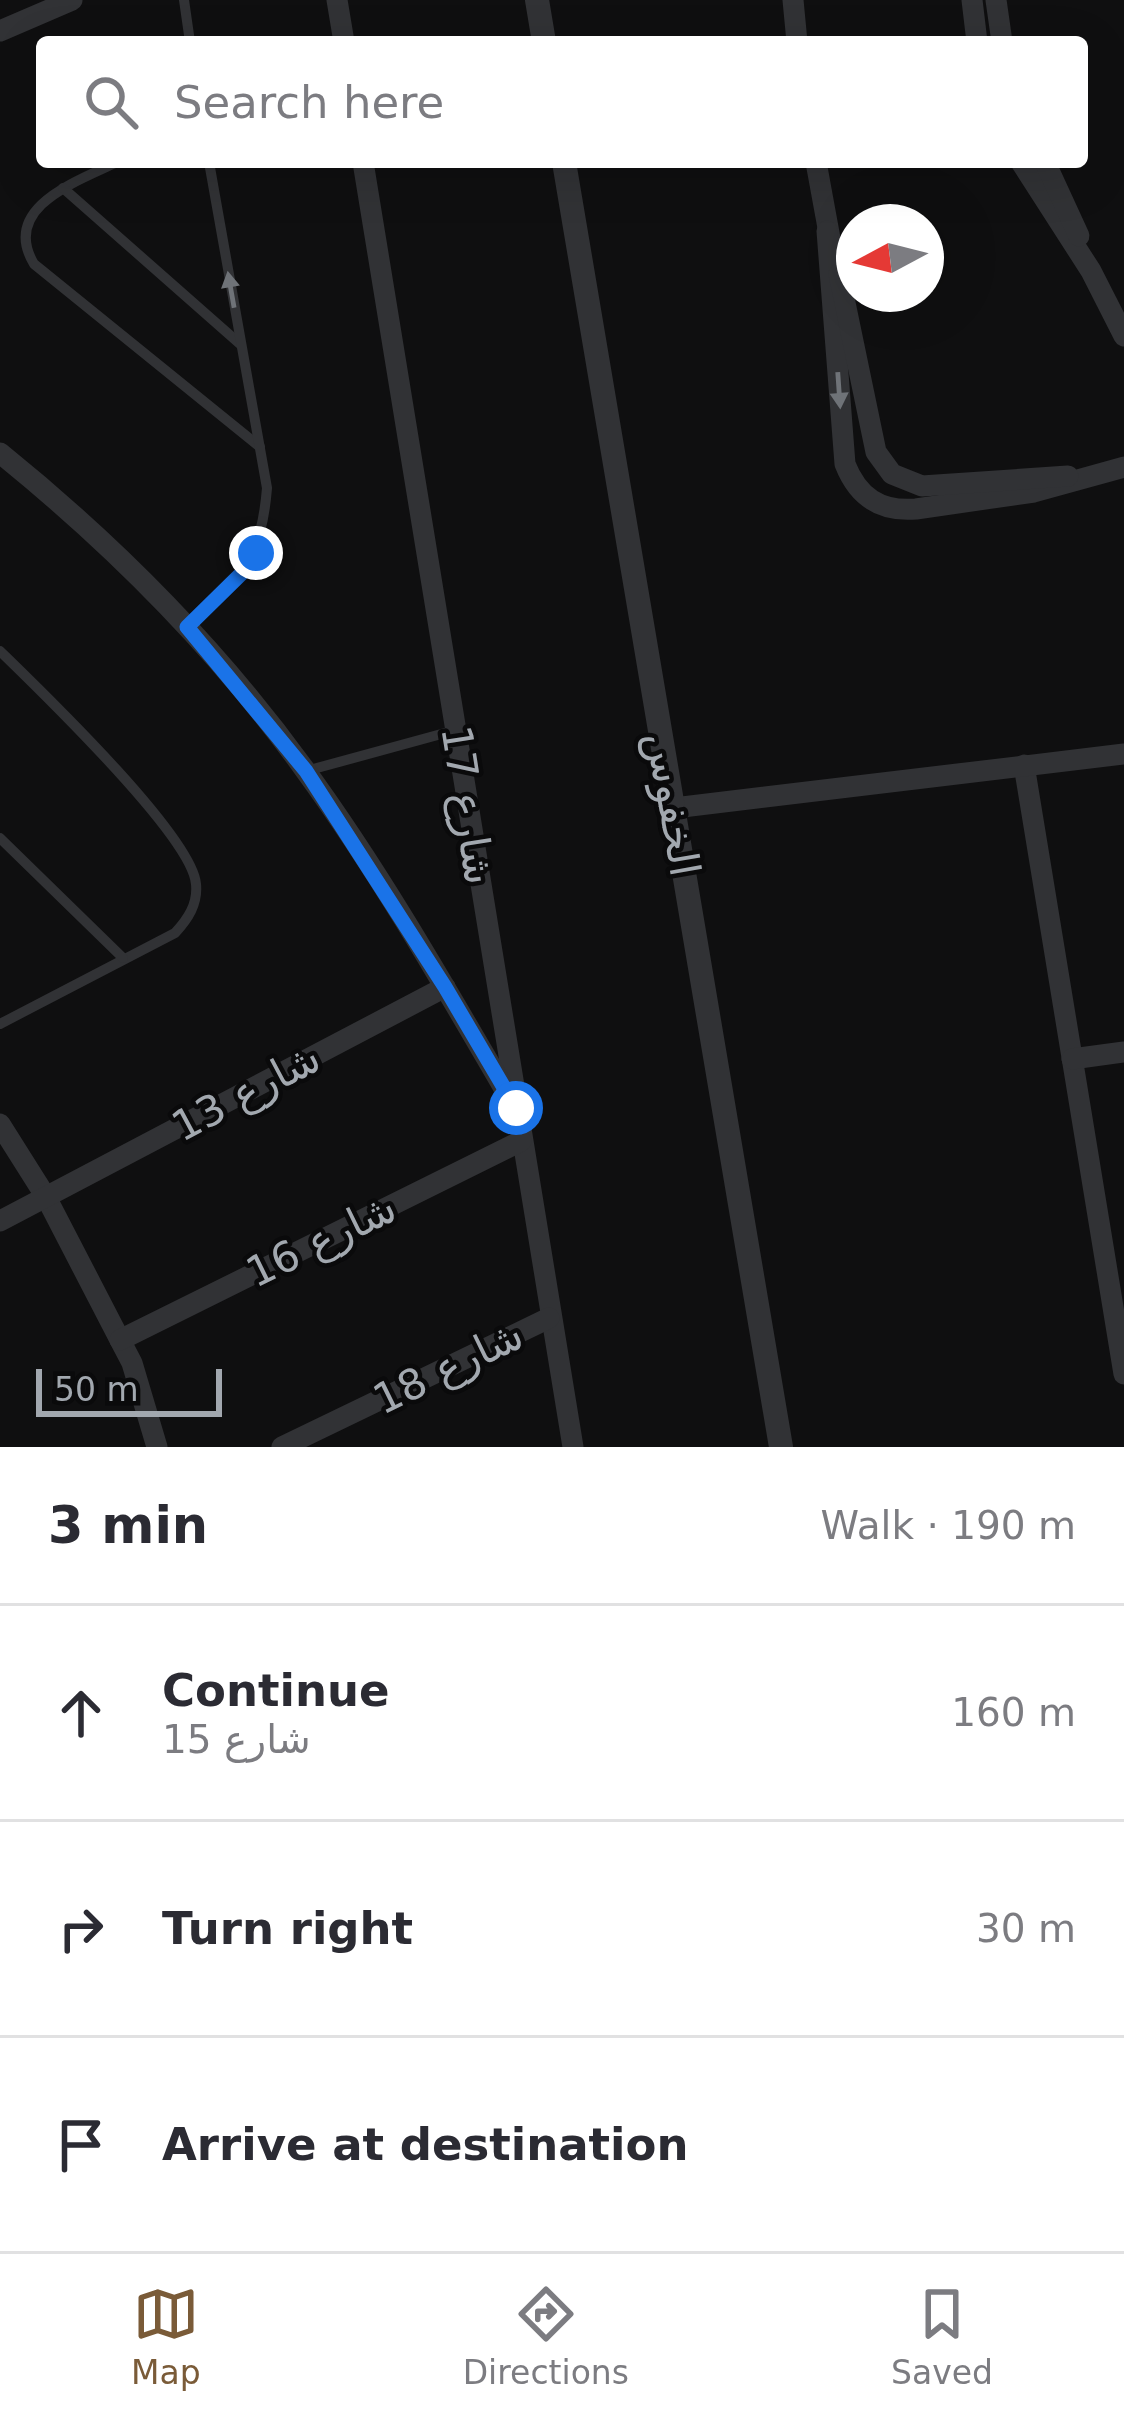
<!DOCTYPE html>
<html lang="en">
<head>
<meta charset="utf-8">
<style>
	:root { --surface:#fff; --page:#f2f2f3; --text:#2b2b33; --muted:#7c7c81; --line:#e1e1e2; --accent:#7a5b38 }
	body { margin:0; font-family:"DejaVu Sans","Noto Sans Arabic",sans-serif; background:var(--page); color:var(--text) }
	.compass { position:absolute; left:836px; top:204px; width:108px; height:108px; border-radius:50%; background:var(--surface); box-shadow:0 12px 48px #0002; rotate:263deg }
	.scale { position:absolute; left:36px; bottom:30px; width:186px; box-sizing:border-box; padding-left:12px; border:6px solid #a2a8af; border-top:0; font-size:33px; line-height:42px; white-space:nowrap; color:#a2a8af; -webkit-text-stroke:9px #0a0a0b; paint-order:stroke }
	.stop { position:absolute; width:36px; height:36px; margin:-27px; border:9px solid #1a73e8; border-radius:50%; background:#fff }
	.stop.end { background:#1a73e8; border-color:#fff; box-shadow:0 3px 12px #0008 }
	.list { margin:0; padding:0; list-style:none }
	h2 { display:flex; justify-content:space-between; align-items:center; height:156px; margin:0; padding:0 48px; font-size:51px }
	h2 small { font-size:39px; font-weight:400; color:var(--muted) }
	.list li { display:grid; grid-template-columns:78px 1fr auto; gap:36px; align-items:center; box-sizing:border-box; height:216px; padding:0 48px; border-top:3px solid var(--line) }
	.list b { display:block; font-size:45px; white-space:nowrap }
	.list p { margin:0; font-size:39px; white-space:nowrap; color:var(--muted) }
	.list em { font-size:39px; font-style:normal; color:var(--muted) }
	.icon { flex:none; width:66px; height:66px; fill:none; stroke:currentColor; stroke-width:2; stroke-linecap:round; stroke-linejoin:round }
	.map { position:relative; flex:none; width:1124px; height:1447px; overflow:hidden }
	.search { position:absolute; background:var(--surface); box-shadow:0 12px 48px #0002; left:36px; right:36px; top:36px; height:132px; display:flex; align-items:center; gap:30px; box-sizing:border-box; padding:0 42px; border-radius:12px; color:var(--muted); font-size:45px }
	.sheet { height:804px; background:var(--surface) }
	nav { display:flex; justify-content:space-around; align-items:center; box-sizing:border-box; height:168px; border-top:3px solid var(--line); background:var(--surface); font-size:33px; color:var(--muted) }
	nav a { display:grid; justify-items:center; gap:6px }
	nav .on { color:var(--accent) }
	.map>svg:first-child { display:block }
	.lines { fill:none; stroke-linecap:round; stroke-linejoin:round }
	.service { stroke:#313235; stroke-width:10 }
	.minor { stroke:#313235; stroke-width:21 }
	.tertiary { stroke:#313235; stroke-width:24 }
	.oneway { fill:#6f7378 }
	.route { stroke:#1a73e8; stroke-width:15 }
	.labels { text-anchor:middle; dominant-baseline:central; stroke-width:9; stroke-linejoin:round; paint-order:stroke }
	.street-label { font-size:42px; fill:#a2a8af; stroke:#0a0a0b }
</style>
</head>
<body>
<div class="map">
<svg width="1124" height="1447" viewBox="0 0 1124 1447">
	<rect width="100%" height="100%" fill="#0f0f10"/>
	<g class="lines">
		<!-- service -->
		<g class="service">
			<path d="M184,0l6,42"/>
			<path d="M117,162c-39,19 -117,45 -83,102l226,183"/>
			<path d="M63,188l177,156"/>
			<path d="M186,627c53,-49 75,-65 81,-139l-58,-326"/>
			<path d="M0,651c40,39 192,185 196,233 2,20 -8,35 -21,49l-175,91"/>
			<path d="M306,771l150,-41"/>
			<path d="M0,838l123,120"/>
		</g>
		<!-- minor -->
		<g class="minor">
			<path d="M337,0l7,42"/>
			<path d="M793,0l4,42"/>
			<path d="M972,0l5,42"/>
			<path d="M996,0l6,42"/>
			<path d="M0,31l72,-31"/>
			<path d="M363,162l210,1285"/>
			<path d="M816,162l15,82"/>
			<path d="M1021,162l70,109 33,65"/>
			<path d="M1045,162l34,74"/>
			<path d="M827,231l18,233c13,33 35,48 71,45l118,-17 90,-25"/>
			<path d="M839,274l37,178 16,22 30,12 146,-10"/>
			<path d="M0,453c114,92 219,198 305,317 75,103 140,217 204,327"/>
			<path d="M1024,765l100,609"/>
			<path d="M674,808l450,-54"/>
			<path d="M1072,1059l52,-7"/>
			<path d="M0,1124l46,73 74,143 12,23 25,84"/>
			<path d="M0,1221l445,-234"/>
			<path d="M120,1340l401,-199"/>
			<path d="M282,1447l267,-129"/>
		</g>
		<!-- tertiary -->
		<g class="tertiary">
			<path d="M537,0l7,42"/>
			<path d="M564,162l217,1285"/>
		</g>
	</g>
	<!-- one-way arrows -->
	<defs><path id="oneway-solid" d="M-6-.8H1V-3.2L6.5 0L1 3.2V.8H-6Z" transform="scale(3)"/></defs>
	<g class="oneway">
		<use href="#oneway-solid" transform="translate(231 290) rotate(-100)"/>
		<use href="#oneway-solid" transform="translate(839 390) rotate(86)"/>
	</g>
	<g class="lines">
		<!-- route -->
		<path class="route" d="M256,553l-14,20 -55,54 119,144 139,216 71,121"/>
	</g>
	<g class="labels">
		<!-- street labels -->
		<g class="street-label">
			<text transform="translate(673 804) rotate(80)">الخفوس</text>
			<text transform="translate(468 805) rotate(81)">شارع 17</text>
			<text transform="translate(246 1092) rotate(-28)">شارع 13</text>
			<text transform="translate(321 1240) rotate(-26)">شارع 16</text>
			<text transform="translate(448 1367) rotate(-26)">شارع 18</text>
		</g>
	</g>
</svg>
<svg class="compass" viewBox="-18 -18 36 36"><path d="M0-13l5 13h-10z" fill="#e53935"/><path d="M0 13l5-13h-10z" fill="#7c7c81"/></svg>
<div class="scale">50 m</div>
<div class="stop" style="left:516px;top:1108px"></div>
<div class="stop end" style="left:256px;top:553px"></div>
<div class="search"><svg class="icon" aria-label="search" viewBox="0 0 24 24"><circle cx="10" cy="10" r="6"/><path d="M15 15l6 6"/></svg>Search here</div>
</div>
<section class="sheet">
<h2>3 min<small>Walk · 190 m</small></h2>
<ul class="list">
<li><svg class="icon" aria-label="ahead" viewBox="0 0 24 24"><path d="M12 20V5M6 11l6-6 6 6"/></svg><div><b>Continue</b><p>شارع 15</p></div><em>160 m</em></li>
<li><svg class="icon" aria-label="right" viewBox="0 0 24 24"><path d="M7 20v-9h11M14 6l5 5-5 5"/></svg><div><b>Turn right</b></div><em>30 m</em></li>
<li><svg class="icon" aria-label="arrive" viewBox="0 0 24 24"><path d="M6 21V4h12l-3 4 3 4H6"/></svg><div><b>Arrive at destination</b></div></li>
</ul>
</section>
<nav>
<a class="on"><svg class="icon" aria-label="map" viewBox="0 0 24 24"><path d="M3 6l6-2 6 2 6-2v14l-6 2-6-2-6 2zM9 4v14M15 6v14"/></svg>Map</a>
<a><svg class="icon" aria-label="directions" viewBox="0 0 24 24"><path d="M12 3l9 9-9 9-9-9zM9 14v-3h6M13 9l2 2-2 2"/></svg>Directions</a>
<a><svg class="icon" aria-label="saved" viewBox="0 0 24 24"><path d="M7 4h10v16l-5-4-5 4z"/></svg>Saved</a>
</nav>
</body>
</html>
